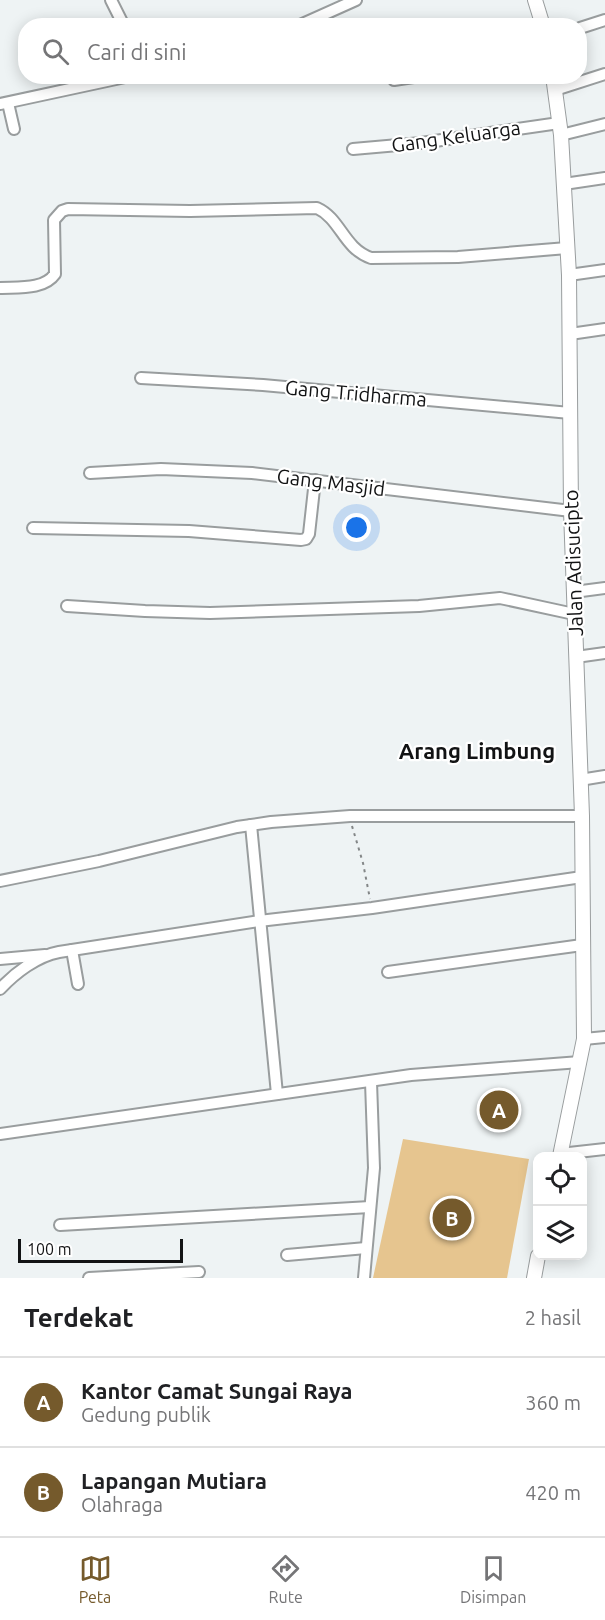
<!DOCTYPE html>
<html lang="id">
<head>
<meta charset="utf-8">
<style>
	:root { --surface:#fff; --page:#f2f2f2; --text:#202124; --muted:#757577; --line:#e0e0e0; --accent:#755a2c }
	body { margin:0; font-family:Ubuntu,sans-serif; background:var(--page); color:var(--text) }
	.controls { position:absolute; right:18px; bottom:18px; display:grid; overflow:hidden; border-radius:12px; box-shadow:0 3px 15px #0003 }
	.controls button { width:54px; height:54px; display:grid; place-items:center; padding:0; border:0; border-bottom:2px solid var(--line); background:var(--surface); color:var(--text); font:30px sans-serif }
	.scale { position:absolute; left:18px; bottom:15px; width:165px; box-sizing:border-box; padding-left:6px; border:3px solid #121314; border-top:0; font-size:16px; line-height:21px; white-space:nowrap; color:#121314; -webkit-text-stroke:4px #fff; paint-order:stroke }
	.you { position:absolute; left:357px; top:528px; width:21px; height:21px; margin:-15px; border:4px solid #fff; border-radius:50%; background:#1a73e8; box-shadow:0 0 0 9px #1a73e833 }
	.badge { display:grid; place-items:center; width:39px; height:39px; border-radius:50%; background:var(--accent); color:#fff; font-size:20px; font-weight:700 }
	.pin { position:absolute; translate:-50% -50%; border:3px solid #fff; box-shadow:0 2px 6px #0006 }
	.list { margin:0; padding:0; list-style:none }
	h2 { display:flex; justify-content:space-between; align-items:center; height:78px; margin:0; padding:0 24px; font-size:26px }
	h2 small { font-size:20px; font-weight:400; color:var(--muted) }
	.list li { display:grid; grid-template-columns:39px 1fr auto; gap:18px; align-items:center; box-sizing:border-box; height:90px; padding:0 24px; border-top:2px solid var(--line) }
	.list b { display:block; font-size:22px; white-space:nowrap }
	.list p { margin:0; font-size:20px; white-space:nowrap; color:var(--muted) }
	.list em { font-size:20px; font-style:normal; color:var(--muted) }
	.icon { flex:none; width:33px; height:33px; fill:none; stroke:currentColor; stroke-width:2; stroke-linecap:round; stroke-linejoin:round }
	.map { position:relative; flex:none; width:605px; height:1278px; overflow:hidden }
	.search { position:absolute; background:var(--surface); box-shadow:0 3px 15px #0003; left:18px; right:18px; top:18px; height:66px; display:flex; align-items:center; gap:15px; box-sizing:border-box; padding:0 21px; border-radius:24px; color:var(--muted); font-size:22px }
	.sheet { height:258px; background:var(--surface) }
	nav { display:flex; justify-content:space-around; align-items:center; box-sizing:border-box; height:84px; border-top:2px solid var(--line); background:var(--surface); font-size:16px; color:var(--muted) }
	nav a { display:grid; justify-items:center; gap:3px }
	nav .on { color:var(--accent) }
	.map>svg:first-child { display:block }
	.green { fill:#e6c58f }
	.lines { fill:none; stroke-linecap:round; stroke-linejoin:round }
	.minor-casing { stroke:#999d9e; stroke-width:14 }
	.major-casing { stroke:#999d9e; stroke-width:16 }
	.path { stroke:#838687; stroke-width:2; stroke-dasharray:3 4.5; stroke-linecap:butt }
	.minor { stroke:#fff; stroke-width:10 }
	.major { stroke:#fff; stroke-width:14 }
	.labels { text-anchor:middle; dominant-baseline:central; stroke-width:4.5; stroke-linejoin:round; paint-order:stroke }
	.street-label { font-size:20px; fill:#121314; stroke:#fff }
	.quarter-label { font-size:22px; font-weight:bold; fill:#121314; stroke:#fff }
</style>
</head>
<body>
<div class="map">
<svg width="605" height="1278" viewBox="0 0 605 1278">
	<rect width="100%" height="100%" fill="#eef3f4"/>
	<!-- green -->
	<path class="green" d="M403,1139l126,20 -22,119h-134z"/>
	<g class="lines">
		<!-- minor casing -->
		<g class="minor-casing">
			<g id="minor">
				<path d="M111,0l13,26"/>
				<path d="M298,26l58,-26"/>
				<path d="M580,28l25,-8"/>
				<path d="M394,80l26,-4"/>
				<path d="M555,90l50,-16"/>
				<path d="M8,103l6,26"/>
				<path d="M0,104l130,-28"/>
				<path d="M561,135l44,-11"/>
				<path d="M353,149l68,-6 138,-20"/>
				<path d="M564,184l41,-6"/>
				<path d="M569,275l36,-5"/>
				<path d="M0,288c18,-1 44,2 55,-14l-1,-54 8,-9 6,-2 122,2 127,-3c24,11 26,40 54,50l87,-1 109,-9"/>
				<path d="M570,334l35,-5"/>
				<path d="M141,378l122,7 307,28"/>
				<path d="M90,473l71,-4 91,4 319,38"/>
				<path d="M33,528l156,3 112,9 5,-1 3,-5 6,-54"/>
				<path d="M574,592l31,-4"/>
				<path d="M67,606l78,5 65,2 209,-7 81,-8 74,16"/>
				<path d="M576,657l29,-4"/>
				<path d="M580,780l25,-4"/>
				<path d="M251,825l26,269"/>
				<path d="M0,881l99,-20 138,-34 34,-5 79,-6h232"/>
				<path d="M72,950l6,34"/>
				<path d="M0,959l45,-4"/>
				<path d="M388,972l194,-27"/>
				<path d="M0,989c15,-16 37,-33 59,-37l200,-31 113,-13 210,-31"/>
				<path d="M584,1039l21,-2"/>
				<path d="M0,1134l411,-59 169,-13"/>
				<path d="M560,1154l45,-5"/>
				<path d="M60,1225l310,-18"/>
				<path d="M287,1255l79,-7"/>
				<path d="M89,1278l110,-6"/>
				<path d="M364,1278l10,-110 -3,-86"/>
			</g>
		</g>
		<!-- major casing -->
		<g class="major-casing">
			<g id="major">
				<path d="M535,0l8,26"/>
				<path d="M553,76l8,59 8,140 2,236 11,305 2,223 -24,117"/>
				<path d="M534,1278l4,-22"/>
			</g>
		</g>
		<!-- path -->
		<path class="path" d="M352,826l11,37 7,36"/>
		<!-- minor -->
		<use href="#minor" class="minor"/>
		<!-- major -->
		<use href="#major" class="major"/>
	</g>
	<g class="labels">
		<!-- street labels -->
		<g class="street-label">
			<text transform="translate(456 136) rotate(-8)">Gang Keluarga</text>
			<text transform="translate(356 393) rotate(5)">Gang Tridharma</text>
			<text transform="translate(331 482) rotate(7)">Gang Masjid</text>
			<text transform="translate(573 563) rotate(-92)">Jalan Adisucipto</text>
		</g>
		<!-- quarter labels -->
		<g class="quarter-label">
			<text x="477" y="750">Arang Limbung</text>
		</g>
	</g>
</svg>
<div class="controls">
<button><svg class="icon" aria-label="locate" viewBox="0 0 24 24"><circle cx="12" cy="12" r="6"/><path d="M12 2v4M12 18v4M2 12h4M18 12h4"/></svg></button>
<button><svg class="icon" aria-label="layers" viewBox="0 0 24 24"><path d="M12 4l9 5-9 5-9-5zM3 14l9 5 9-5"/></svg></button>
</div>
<div class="scale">100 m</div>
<div class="you"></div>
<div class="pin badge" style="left:499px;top:1110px">A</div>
<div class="pin badge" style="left:452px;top:1218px">B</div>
<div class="search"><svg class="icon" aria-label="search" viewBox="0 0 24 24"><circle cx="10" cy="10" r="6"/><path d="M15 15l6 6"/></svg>Cari di sini</div>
</div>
<section class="sheet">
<h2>Terdekat<small>2 hasil</small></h2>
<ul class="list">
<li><span class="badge">A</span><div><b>Kantor Camat Sungai Raya</b><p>Gedung publik</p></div><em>360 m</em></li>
<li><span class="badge">B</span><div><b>Lapangan Mutiara</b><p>Olahraga</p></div><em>420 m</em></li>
</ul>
</section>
<nav>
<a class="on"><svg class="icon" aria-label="map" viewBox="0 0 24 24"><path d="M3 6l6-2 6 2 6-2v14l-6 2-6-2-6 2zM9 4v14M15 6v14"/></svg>Peta</a>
<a><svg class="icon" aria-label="directions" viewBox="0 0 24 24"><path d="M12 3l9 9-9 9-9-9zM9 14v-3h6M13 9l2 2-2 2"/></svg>Rute</a>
<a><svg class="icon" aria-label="saved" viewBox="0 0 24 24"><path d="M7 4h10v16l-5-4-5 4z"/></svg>Disimpan</a>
</nav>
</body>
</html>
